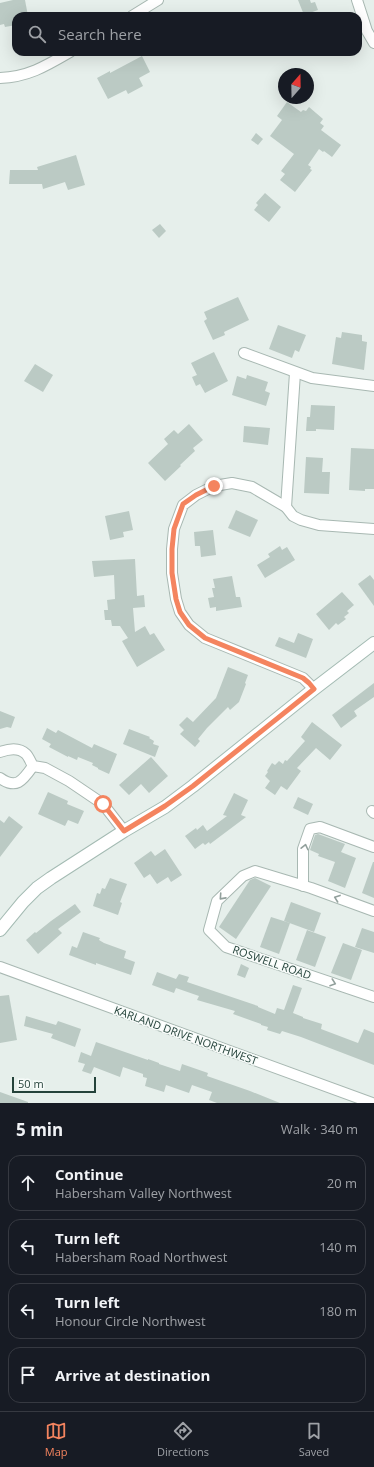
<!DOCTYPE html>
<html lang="en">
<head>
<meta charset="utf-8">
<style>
	:root { --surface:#171b24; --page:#242831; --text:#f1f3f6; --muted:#9ea1a6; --line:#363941; --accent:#f4845f }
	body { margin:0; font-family:"Open Sans",sans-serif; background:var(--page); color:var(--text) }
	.compass { position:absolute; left:278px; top:68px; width:36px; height:36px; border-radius:50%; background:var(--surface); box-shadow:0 4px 16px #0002; rotate:20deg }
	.scale { position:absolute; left:12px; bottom:10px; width:84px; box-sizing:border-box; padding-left:4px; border:2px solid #24423a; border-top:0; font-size:11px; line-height:14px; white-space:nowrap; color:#24423a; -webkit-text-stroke:3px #f7fbf9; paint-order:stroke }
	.stop { position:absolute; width:12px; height:12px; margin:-9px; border:3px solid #f4845f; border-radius:50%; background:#fff }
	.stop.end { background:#f4845f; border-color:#fff; box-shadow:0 1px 4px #0008 }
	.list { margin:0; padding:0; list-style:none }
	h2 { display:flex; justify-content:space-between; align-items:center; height:52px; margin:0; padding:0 16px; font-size:17px }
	h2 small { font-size:13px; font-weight:400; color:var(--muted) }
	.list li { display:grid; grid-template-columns:26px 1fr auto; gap:12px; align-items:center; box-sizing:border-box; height:56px; margin:0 8px 8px; padding:0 8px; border:1px solid var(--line); border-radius:12px }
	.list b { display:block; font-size:15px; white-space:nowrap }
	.list p { margin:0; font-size:13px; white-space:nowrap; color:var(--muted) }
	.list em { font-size:13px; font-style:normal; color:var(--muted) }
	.icon { flex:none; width:22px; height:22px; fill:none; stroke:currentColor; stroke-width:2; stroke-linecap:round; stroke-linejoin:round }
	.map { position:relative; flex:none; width:374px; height:1103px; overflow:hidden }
	.search { position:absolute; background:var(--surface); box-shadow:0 4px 16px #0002; left:12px; right:12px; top:12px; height:44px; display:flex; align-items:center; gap:10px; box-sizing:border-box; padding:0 14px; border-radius:12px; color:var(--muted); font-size:15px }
	.sheet { height:308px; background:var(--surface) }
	nav { display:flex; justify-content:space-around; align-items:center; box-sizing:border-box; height:56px; border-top:1px solid var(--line); background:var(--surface); font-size:11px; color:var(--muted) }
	nav a { display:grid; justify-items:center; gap:2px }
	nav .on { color:var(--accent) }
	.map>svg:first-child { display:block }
	.building { fill:#bbcac4 }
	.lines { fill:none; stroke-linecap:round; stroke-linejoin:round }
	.street-casing { stroke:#a8b8b2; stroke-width:12 }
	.secondary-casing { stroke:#a4bbb3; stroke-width:14 }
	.street { stroke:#fff; stroke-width:10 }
	.secondary { stroke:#fff; stroke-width:12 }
	.oneway { stroke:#92a09c }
	.route { stroke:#f4845f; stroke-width:5 }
	.labels { text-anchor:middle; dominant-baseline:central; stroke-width:3; stroke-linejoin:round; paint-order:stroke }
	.street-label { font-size:11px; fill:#24423a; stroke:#f7fbf9 }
</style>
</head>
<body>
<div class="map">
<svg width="374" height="1103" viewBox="0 0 374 1103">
	<rect width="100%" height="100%" fill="#e6efeb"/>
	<!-- building -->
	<g class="building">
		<path d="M13,0h12l3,16h-12v9l-11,2 -1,-3 -4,1v-22z"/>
		<path d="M298,0h12l1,3 4,-1 3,8 -14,5z"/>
		<path d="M142,56l8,16 -11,6 4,8 -15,8 -2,-4 -18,9 -11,-21 13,-7v2z"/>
		<path d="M287,102l14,10 2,-2 3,1 3,-4 14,12 -3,4 4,3 -3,4 20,15 -9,12 -8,-6 -1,1 -4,-3 -11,16 3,2 -1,2 2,1 -17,22 -15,-12 5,-6 -4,-3 13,-17 -24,-18 12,-16 -5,-4z"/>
		<path d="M256,133l7,6 -5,6 -7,-5z"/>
		<path d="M76,155l9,30 -17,5 -3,-8 -22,7 -1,-5h-33l1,-14h28l-1,-3z"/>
		<path d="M265,193l16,14 -12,15 -15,-12 4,-5 -2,-2z"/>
		<path d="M160,224l6,7 -7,7 -7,-8z"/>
		<path d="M238,297l11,23 -25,12 1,3 -12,5 -9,-19 3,-2 -3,-7z"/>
		<path d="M278,325l28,10 -7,17 -4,-2 -3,8 -23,-9z"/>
		<path d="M342,332l20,3v6l5,1 -3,28 -32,-6 4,-27 5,1z"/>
		<path d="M214,352l14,29 -23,12 -5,-9 -4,2 -4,-9 5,-2 -6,-12z"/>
		<path d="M35,364l18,11 -10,17 -19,-11z"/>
		<path d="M247,375l21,7 -3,9 5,2 -4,13 -34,-11 5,-19 9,3z"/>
		<path d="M311,405l24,1 -1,24 -18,-1v2h-10l1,-14h3z"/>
		<path d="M189,424l14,16 -10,8 2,3 -15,14 1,1 -16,15 -17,-18 20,-19 -4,-5 10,-9 4,4z"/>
		<path d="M244,426l26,2 -2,17 -25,-3z"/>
		<path d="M351,448l23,1v40h-9v2l-16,-1z"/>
		<path d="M306,457l17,1 -1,14h8l-1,22 -25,-1z"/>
		<path d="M236,510l22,10 -8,17 -22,-9z"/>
		<path d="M129,511l4,19 -10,2 1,5 -14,3 -5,-24z"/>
		<path d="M213,530l3,25 -15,2 -1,-11h-5l-1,-14z"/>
		<path d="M280,546l2,4 5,-3 8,13 -30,18 -8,-13 13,-8 -2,-3z"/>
		<path d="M135,559l2,37 7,-1 1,12 -12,1 2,24 10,-6 5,9 4,-2 11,17 -28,17 -15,-26 6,-3 -8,-12h-8l-1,-6h-6l-1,-10h4l-1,-10 8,-1 -1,-24 -20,2 -2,-16z"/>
		<path d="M370,575l4,5v26l-16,-22z"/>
		<path d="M232,576l4,21h4l2,10 -26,4v-4l-6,1 -2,-10 6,-1 -2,-9h3l-2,-9z"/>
		<path d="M342,592l12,13 -7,6 2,2 -5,4 2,2 -8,6 -2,-2 -7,7 -13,-16z"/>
		<path d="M298,633l15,6 -7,19 -31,-12 4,-9 15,6z"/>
		<path d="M228,667l20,8 -3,8 1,1 -7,18 -9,8 -2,-3 -21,21 -9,11 2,2 -5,6 -15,-13 4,-4 -5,-5 8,-8 6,5 23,-24z"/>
		<path d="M374,683v14l-20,14 3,5 -16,12 -9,-13z"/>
		<path d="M0,711l15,6 -4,11 -4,-1 -7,2z"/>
		<path d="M312,722l30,23 -12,15 -14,-12 -19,20 4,3 -14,19 -6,-4 -6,9 -10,-7 5,-7 -5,-5 3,-4 -1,-1 5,-8 3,2 4,-4 4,3 2,-4 2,1 18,-20 -4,-4z"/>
		<path d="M47,728l9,5 2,-3 34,18 2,-4 23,10 -8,20 -11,-5v-1l-6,-3 1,-2 -15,-6 -1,3 -9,-4v1l-19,-10 2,-3 -9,-5z"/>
		<path d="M129,729l21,8 -1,1 5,3 -1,3 6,2 -4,11 -32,-13z"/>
		<path d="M151,757l17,19 -19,17 -8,-9 -12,11 -10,-10z"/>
		<path d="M48,792l20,9 -1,3 17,7 -6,13 -10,-4 -3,6 -27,-12z"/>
		<path d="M234,793l14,7 -7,15 5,2 -36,27 -1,-2 -4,3 -2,-2 -8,6 -10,-13 11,-8 1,2 6,-5 4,6 20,-15 -4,-1z"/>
		<path d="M298,797l15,7 -5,11 -15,-7z"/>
		<path d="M9,816l14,11 -23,30v-37l4,3z"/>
		<path d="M318,834l27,10 -4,8 15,6 -11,30 -17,-7 7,-19 -17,-6 1,-2 -9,-4 5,-15z"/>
		<path d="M165,849l17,26 -11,7 -3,-5 -11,7 -7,-10 -6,4 -10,-15 17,-12 4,5z"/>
		<path d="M373,862h1v36l-12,-5z"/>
		<path d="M110,878l17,6 -7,18 2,1 -4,12 -25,-9 4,-13 3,1 2,-6 3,1z"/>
		<path d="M255,878l16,8 -35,53 -17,-12 31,-47z"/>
		<path d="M291,902l30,11 -7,19 -30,-11z"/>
		<path d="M75,904l6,8 -23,17 4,4 -24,21 -12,-14 9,-8 1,1 15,-12z"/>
		<path d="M271,917l19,6 -11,31 -19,-7z"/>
		<path d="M362,928l12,4v21l-19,-6z"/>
		<path d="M307,930l19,7 -11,30 -19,-7z"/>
		<path d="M83,932l17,6 -1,2 5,3 22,8 -2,7 11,4 -4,13 -35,-12v2l-27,-10 3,-9 5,2z"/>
		<path d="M343,943l19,7 -11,30 -20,-7z"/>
		<path d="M241,964l8,4 -4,10 -8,-3z"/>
		<path d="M157,972l19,7 3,-5 10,3 -2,5 71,24v1l17,7 2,-6 7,2 9,-25 9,3 -9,25 10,4v1l19,6 -1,5 37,14 6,-14 10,4v32l-73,-28 -19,-6 -2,3 -13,-4 1,-3 -7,-2v-1l-28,-10 2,-3 -38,-11 2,-4 -23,-8 -2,5 -22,-8z"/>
		<path d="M9,995l8,45 -17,3v-47z"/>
		<path d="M26,1016l30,9 2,-4 23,8 -6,18 -24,-9 2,-4 -29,-8z"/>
		<path d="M96,1042l52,18v-1l11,4v1l21,7 2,-7 26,9 -1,3 43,15 30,12h-63l-8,-3 3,-8 -20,-7 -3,8 -23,-8 -2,7 -19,-6 2,-8 -4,-1v-3l-20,-7 -3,10 -26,-10 -3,7 -9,-3 3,-7 -7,-2 3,-10 10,4z"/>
		<path d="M0,1092l28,10v1h-28z"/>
	</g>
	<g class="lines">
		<!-- street casing -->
		<g class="street-casing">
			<g id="street">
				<path d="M357,0l10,31 7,12"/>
				<path d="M132,16l26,-16"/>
				<path d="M0,78c28,-1 46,-12 70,-26"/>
				<path d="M244,353l68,25 62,8"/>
				<path d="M286,507l9,-134"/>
				<path d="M314,689l-11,-11 -98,-40 -16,-13 -9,-13 -4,-13 -4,-26v-24l2,-20 9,-24 13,-10 18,-9 18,-3 20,4 34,20 7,9 8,4 18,5 55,4"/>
				<path d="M0,752c8,-3 19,-5 26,2 3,3 5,9 7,12l12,2 24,13 34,23 21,27"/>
				<path d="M0,778c17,12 23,2 33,-12"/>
				<path d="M372,811l2,2"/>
				<path d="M303,886v-37l7,-20 10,-2 54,20"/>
				<path d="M374,911l-63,-23 -56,-17 -12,5 -26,25 -8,29 17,17 148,50"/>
				<path d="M0,967l372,136"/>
			</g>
		</g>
		<!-- secondary casing -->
		<g class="secondary-casing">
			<path id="secondary" d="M0,930l23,-28 14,-14 14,-10 73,-47 41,-24 28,-21 121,-97 60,-46"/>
		</g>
		<!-- street -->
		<use href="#street" class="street"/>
		<!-- secondary -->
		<use href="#secondary" class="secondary"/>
	</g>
	<!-- one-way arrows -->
	<defs><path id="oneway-chevron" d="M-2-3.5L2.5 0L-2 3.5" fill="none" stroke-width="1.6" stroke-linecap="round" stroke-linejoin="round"/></defs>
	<g class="oneway">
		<use href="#oneway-chevron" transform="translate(305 847) rotate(-77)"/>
		<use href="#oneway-chevron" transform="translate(222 897) rotate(132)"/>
		<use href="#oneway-chevron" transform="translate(337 898) rotate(-160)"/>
		<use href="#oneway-chevron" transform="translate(333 983) rotate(19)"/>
	</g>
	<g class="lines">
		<!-- route -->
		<path class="route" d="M103,804l21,27 41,-25 28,-20 121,-97 -5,-6 -6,-5 -98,-40 -16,-13 -9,-13 -4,-13 -4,-26v-24l2,-20 9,-25 13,-9 18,-9"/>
	</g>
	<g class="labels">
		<!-- street labels -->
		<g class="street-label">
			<text transform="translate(272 962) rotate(19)">ROSWELL ROAD</text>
			<text transform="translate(186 1035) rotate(20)">KARLAND DRIVE NORTHWEST</text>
		</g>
	</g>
</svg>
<svg class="compass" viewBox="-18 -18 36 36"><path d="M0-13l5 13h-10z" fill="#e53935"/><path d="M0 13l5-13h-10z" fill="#9ea1a6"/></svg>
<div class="scale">50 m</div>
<div class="stop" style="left:103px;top:804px"></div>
<div class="stop end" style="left:214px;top:486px"></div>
<div class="search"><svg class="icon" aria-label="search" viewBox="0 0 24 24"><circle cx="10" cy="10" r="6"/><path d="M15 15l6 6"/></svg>Search here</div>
</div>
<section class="sheet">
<h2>5 min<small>Walk · 340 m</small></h2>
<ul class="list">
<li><svg class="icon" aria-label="ahead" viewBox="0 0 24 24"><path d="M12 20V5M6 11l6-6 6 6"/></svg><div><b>Continue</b><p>Habersham Valley Northwest</p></div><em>20 m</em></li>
<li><svg class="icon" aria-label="left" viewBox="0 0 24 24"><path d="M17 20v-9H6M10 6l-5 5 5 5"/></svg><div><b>Turn left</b><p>Habersham Road Northwest</p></div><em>140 m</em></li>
<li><svg class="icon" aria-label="left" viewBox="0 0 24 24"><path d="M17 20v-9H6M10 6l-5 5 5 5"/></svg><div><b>Turn left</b><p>Honour Circle Northwest</p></div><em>180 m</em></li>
<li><svg class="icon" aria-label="arrive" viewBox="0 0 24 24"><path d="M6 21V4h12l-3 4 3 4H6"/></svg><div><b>Arrive at destination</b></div></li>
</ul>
</section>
<nav>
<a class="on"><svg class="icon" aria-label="map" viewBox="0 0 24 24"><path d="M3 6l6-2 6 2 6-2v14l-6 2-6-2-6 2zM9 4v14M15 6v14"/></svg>Map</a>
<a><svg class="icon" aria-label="directions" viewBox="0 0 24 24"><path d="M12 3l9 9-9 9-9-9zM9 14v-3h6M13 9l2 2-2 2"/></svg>Directions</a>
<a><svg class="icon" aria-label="saved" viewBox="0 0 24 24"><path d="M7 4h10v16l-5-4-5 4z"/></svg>Saved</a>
</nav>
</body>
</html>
